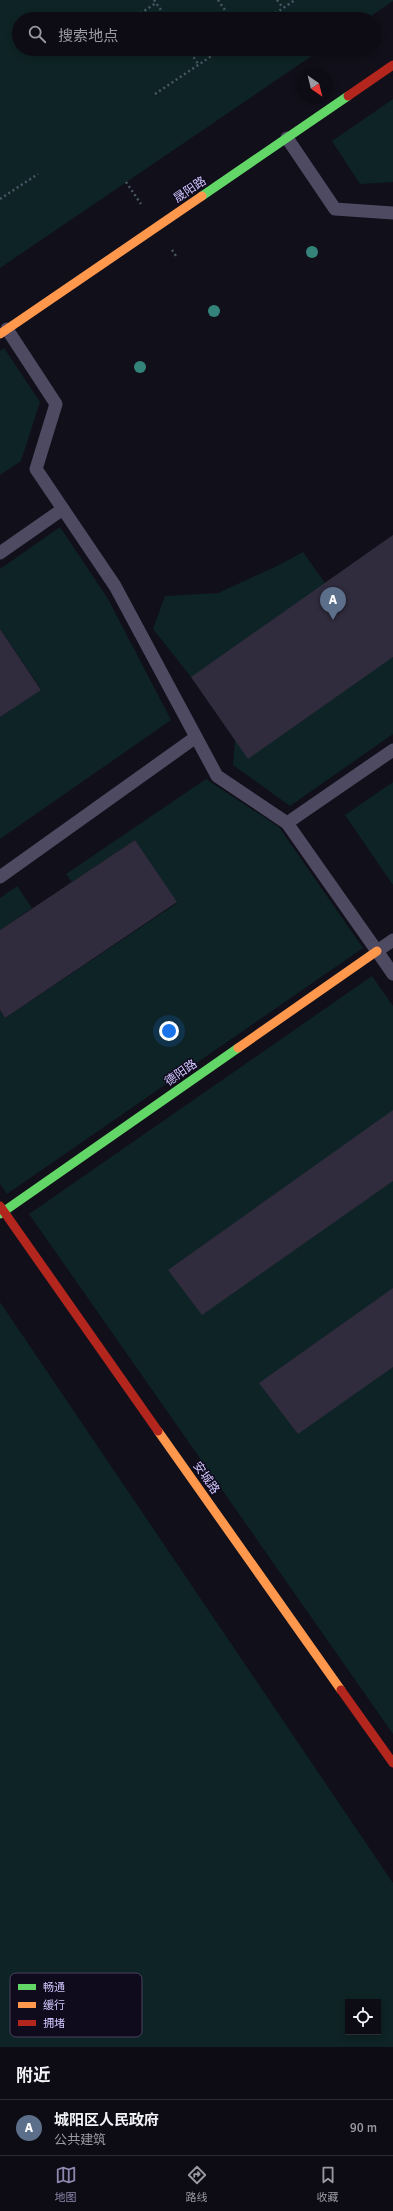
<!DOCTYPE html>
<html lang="zh">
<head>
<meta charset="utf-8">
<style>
	:root { --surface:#0d0b13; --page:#1b1921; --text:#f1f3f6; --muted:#9a9ba0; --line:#2d2b33; --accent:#8e87ae }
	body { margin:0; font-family:Signika,"Noto Sans SC",sans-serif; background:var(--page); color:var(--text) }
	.controls { position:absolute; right:12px; bottom:12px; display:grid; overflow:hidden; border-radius:0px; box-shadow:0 2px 6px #0003 }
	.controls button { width:36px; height:36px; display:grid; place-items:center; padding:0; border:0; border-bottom:1px solid var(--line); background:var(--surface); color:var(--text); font:20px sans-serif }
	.compass { position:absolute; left:297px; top:68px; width:36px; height:36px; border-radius:50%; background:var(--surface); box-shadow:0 2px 6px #0003; rotate:145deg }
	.you { position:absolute; left:169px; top:1031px; width:14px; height:14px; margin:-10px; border:3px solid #fff; border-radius:50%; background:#1a73e8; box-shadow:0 0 0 6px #1a73e833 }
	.badge { display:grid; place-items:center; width:26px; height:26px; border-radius:50%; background:var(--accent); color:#fff; font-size:13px; font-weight:700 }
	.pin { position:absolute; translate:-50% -33px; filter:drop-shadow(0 1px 2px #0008) }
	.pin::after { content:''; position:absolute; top:21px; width:14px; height:12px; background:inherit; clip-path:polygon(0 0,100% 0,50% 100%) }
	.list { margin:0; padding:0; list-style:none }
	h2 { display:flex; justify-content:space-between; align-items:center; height:52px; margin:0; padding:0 16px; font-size:17px }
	h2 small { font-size:13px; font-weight:400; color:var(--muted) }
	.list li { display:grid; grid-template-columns:26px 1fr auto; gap:12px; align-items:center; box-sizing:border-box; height:56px; padding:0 16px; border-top:1px solid var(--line) }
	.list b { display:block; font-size:15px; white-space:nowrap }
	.list p { margin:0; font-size:13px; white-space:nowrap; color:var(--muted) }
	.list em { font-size:13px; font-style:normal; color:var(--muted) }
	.icon { flex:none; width:22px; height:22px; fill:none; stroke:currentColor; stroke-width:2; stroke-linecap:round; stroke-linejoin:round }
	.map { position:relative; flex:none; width:393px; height:2047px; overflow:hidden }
	.search { position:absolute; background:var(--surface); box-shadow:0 2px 6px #0003; left:12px; right:12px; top:12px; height:44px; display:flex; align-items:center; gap:10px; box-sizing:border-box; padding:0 14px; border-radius:22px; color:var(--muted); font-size:15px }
	.sheet { height:108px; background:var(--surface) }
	nav { display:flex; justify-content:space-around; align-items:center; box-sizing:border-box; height:56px; border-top:1px solid var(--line); background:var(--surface); font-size:11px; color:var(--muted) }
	nav a { display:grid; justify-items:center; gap:2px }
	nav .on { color:var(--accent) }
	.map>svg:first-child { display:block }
	.green { fill:#0e2325; fill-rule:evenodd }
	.building { fill:#302b3d }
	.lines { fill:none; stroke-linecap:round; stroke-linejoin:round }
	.path { stroke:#495766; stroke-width:2.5; stroke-dasharray:2 3; stroke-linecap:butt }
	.lane { stroke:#4d4a62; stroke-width:13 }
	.fast { stroke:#63d668; stroke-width:9 }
	.slow { stroke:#ff974d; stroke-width:9 }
	.jam { stroke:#b3261e; stroke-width:9 }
	.tree { fill:#34837a }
	.labels { text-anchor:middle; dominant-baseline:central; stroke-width:3; stroke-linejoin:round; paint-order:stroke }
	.street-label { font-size:12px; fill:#d2c7ff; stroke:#0f0b1d }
	.key { fill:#0f0b1d; stroke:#4a4361; stroke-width:1 }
	.key-label { font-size:11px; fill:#d2c7ff }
</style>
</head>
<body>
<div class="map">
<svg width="393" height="2047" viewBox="0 0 393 2047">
	<rect width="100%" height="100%" fill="#110f19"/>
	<!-- green -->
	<g class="green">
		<path d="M0,0h393v1l-26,18h-348v30h303l-322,219z"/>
		<path d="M393,99v83l-33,2 -28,-43z"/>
		<path d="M4,348l36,54 -19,59 -21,14v-124z"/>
		<path d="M60,527l48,72 63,121 -171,119v-122l41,-28 -41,-60v-60z"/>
		<path d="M393,535v199l-103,72 -57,-41 2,-25 -44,-63 -38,-48 12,-33 53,-3 59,-27 26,-14 22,31z"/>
		<path d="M206,779l73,48 84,121 -356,246 -7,-10v-174l5,8 172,-115 -42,-63 -63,42 -6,-8z"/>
		<path d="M393,782v103l-48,-70z"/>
		<path d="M17,886l15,22 -32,22v-32z"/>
		<path d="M372,976l21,30v728l-364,-520z"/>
		<path d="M0,1302l393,581v164h-393zM348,2002h30v30h-30z"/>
	</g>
	<!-- building -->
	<g class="building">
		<path d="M393,535v122l-145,102 -57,-82z"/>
		<path d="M0,629l41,61 -41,27z"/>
		<path d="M135,840l42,62 -172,116 -5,-8v-80z"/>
		<path d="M393,1110v71l-191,134 -34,-45z"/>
		<path d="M393,1288v79l-95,67 -39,-51z"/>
	</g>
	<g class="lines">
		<!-- path -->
		<g class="path">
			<path d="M154,0l13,19"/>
			<path d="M218,0l13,19"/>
			<path d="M277,0l6,8"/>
			<path d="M132,19l24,-16"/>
			<path d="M267,19l28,-19"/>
			<path d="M188,49l11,16"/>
			<path d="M155,94l67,-45"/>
			<path d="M126,182l15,22"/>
			<path d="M0,199l38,-25"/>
			<path d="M172,250l4,6"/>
		</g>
		<!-- lane -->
		<g class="lane">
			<path d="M287,138l48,71 58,4"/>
			<path d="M7,329l49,75 -20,65 79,117 102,190 70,47 90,128 16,-11"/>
			<path d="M0,553l63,-44"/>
			<path d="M287,823l106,-73"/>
			<path d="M0,877l196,-140"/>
			<path d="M377,951l16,23"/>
		</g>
		<!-- fast -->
		<g class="fast">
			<path d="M202,196l146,-100"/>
			<path d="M0,1214l238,-166"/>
		</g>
		<!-- slow -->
		<g class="slow">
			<path d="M0,334l202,-138"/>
			<path d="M238,1048l139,-97"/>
			<path d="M158,1431l183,259"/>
		</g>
		<!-- jam -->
		<g class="jam">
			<path d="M348,96l45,-31"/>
			<path d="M0,1206l158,225"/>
			<path d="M341,1690l52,73"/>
		</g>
	</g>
	<!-- trees -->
	<g class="tree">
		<circle cx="312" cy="252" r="6"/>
		<circle cx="214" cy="311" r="6"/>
		<circle cx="140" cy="367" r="6"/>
	</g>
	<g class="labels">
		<!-- street labels -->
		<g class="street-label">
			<text transform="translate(190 190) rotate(-34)">晟阳路</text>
			<text transform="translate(181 1073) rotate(-35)">德阳路</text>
			<text transform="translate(206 1478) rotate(55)">安城路</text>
		</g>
	</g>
	<!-- legend -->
	<rect x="10" y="1973" width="132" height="64" rx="6" class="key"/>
	<rect x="18" y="1984" width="18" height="6" fill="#63d668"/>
	<rect x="18" y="2002" width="18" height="6" fill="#ff974d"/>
	<rect x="18" y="2020" width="18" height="6" fill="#b3261e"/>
	<g class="key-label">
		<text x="43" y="1991">畅通</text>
		<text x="43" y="2009">缓行</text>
		<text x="43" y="2027">拥堵</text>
	</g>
</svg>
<div class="controls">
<button><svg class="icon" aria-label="locate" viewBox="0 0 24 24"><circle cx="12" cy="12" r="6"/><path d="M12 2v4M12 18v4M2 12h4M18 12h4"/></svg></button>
</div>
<svg class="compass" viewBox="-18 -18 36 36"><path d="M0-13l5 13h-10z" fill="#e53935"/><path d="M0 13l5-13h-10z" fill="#9a9ba0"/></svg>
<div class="you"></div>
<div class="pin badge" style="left:333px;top:620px;background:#5c6f8a">A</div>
<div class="search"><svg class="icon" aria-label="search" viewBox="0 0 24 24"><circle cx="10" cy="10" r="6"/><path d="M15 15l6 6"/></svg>搜索地点</div>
</div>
<section class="sheet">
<h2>附近<small></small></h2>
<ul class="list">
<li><span class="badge" style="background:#5c6f8a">A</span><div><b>城阳区人民政府</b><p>公共建筑</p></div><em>90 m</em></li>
</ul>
</section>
<nav>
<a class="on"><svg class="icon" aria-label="map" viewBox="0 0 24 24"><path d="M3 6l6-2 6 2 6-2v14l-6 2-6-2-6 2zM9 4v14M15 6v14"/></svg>地图</a>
<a><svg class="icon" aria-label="directions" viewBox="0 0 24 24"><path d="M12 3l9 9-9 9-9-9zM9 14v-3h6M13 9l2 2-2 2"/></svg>路线</a>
<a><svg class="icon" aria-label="saved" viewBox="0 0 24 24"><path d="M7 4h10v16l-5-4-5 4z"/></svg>收藏</a>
</nav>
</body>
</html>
